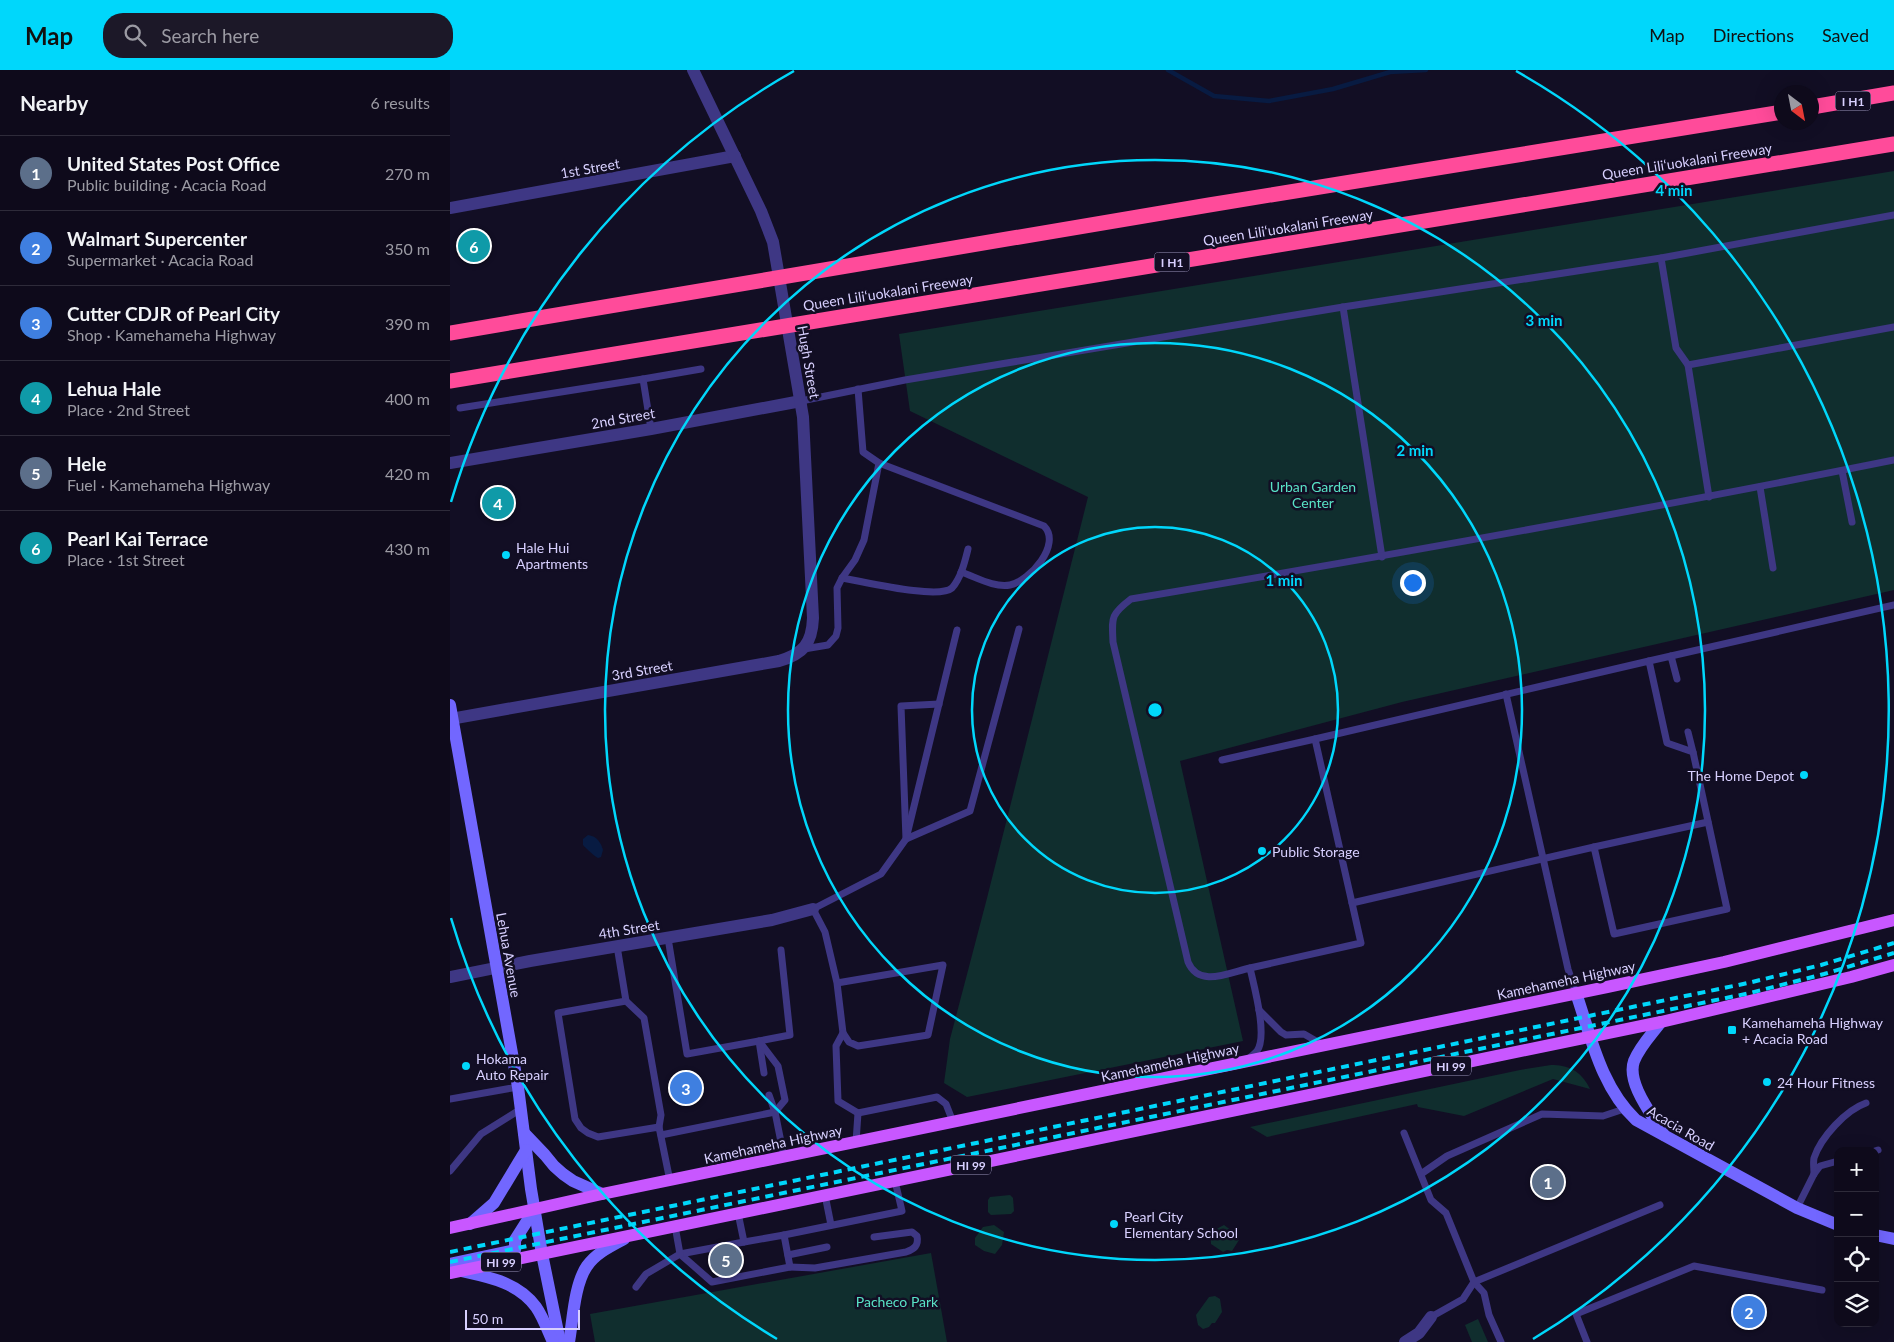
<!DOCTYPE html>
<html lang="en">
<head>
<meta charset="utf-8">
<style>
	:root { --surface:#0e0a1b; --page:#1c1828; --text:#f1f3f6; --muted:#9b9aa3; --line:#2e2b3a; --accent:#00d7fb }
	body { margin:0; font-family:Lato,sans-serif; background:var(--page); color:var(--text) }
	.controls { position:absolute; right:15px; bottom:15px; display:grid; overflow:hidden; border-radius:10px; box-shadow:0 5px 20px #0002 }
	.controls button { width:45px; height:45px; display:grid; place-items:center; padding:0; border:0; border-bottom:1px solid var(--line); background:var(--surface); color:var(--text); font:25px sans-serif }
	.compass { position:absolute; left:1324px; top:15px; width:45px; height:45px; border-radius:50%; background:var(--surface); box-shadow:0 5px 20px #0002; rotate:148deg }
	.scale { position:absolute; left:15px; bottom:12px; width:115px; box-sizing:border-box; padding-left:5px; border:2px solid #d8d0ff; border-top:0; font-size:14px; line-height:18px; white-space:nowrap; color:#d8d0ff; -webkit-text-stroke:4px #120e24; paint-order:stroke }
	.you { position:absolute; left:962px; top:512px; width:18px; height:18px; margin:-12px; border:4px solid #fff; border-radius:50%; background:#1a73e8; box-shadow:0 0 0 8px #1a73e833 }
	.badge { display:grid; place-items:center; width:32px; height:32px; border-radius:50%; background:var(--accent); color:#fff; font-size:16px; font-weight:700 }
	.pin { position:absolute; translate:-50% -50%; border:2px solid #fff; box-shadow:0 1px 5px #0006 }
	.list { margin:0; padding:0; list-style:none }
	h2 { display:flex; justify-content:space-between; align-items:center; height:65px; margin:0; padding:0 20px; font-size:21px }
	h2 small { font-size:16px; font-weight:400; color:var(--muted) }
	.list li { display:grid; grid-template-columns:32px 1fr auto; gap:15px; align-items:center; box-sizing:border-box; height:75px; padding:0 20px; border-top:1px solid var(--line) }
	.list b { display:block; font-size:19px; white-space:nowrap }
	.list p { margin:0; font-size:16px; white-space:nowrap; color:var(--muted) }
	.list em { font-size:16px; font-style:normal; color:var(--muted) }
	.icon { flex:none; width:28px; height:28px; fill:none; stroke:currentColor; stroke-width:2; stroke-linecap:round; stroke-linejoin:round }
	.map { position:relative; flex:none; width:1444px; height:1272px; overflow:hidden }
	header { display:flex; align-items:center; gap:30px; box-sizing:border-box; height:70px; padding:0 25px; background:var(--accent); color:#111 }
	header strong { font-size:24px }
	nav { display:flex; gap:28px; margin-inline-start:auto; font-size:18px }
	.search { width:350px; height:45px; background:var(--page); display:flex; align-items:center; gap:12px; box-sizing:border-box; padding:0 18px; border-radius:20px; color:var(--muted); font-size:19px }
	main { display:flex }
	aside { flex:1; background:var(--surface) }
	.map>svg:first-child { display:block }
	.green { fill:#102e2e }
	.water { fill:#081b42 }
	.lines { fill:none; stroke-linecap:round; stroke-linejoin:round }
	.stream { stroke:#081b42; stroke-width:4.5 }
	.lane { stroke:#3e3784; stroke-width:7 }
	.street { stroke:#3e3784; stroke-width:12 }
	.secondary { stroke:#7267ff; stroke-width:12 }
	.primary { stroke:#c857ff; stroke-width:12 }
	.highway { stroke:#ff4b9a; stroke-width:15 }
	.rail { stroke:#00d7fb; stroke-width:4; stroke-dasharray:8 6; stroke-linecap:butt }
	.highway-bridge { stroke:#ff4b9a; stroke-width:15 }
	.ring { fill:none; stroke:#00d7fb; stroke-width:2.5 }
	.poi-dot { fill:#00d7fb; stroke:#120e24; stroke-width:2 }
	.labels { text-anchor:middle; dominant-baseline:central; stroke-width:5; stroke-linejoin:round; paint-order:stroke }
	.shield { fill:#120e24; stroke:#9d96bd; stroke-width:1 }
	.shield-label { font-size:12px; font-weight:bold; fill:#d8d0ff }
	.street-label { font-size:14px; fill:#d8d0ff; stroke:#120e24 }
	.park-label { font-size:14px; fill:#59e2c6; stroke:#120e24 }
	.poi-label { font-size:14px; fill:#d8d0ff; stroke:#120e24; text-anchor:start }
	.centre { fill:#00d7fb; stroke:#120e24; stroke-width:2.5 }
	.ring-label { font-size:15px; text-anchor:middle; font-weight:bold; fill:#00d7fb; stroke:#120e24; stroke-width:5; stroke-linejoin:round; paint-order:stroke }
</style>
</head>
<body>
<header>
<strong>Map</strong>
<div class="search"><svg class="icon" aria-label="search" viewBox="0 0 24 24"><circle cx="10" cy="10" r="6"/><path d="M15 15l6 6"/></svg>Search here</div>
<nav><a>Map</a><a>Directions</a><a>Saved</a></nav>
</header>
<main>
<aside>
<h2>Nearby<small>6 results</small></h2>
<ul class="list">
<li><span class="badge" style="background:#5c6f8a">1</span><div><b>United States Post Office</b><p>Public building · Acacia Road</p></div><em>270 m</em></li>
<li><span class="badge" style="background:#3f7fe0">2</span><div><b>Walmart Supercenter</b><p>Supermarket · Acacia Road</p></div><em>350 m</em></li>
<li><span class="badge" style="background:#3f7fe0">3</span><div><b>Cutter CDJR of Pearl City</b><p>Shop · Kamehameha Highway</p></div><em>390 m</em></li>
<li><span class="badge" style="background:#0f9aa8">4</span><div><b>Lehua Hale</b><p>Place · 2nd Street</p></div><em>400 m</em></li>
<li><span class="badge" style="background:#5c6f8a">5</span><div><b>Hele</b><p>Fuel · Kamehameha Highway</p></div><em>420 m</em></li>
<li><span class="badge" style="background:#0f9aa8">6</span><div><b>Pearl Kai Terrace</b><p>Place · 1st Street</p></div><em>430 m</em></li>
</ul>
</aside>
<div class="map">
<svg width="1444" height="1272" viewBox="0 0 1444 1272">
	<rect width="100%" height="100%" fill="#120e24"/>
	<!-- green -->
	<g class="green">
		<path d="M1444,101v419l-492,112 -222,59 63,280 -276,56 -23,-14 6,-44 36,-137 102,-405 -178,-86 -11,-77z"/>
		<path d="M1101,995c18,-1 32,8 39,24l-37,-10 -89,37 -46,-9 -1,-3 -150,33 -17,-10 270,-57z"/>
		<path d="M560,1125l3,3 1,13 -3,3 -20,1 -3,-3v-12l2,-3z"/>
		<path d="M544,1155l10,7 -2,13 -7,9 -11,-3 -9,-6v-7l8,-11z"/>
		<path d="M774,1155l15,11v4l-7,11 -5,-1 -4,2 -12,-8c-1,-11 3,-14 13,-19z"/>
		<path d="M481,1183l16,89h-352l-5,-28z"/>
		<path d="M765,1226l5,3 2,13 -7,11h-3l-3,4 -6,2 -5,-4 -2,-10 13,-18z"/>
		<path d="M1028,1249l10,23h-16l-7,-17z"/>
	</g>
	<!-- water -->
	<path class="water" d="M138,765c9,1 13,8 15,15l-2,7 -3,1c-3,-1 -12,-10 -15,-13v-6z"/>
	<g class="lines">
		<!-- stream -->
		<path class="stream" d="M718,0l46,26 55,5 64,-12 57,-17 36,-2"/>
		<!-- lane -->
		<g class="lane">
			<path d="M1211,188l15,90 12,17 21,132"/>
			<path d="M893,237l39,250"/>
			<path d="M1238,295l206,-38"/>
			<path d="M193,309l58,-10"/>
			<path d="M408,319l5,63 16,11 165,63c18,18 -14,55 -34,59 -16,3 -34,-8 -49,-13"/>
			<path d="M351,331l104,-21 438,-73 318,-49 233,-43"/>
			<path d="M10,338l183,-29 8,50"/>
			<path d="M1392,401l10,51"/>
			<path d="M1310,417l13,81"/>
			<path d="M392,508c20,3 96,22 110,10 9,-10 13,-27 16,-39"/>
			<path d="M354,579l24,-4 8,-9 2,-8 -1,-40 5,-10 13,-18 9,-20 15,-77"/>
			<path d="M1221,586l223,-51"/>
			<path d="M1199,591l18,82 26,9 34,157 -113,25 -20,-87 -242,56 -37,-164z"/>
			<path d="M1199,591l22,-5 6,23"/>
			<path d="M1056,624l62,275 8,24"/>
			<path d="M489,634l-38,2 5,133 64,-28 49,-182"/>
			<path d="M1238,662l5,20"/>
			<path d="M772,690l93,-21"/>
			<path d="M1144,777l114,-25"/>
			<path d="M167,876l9,55 -68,12 17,106 6,9 7,5 10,4 61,-10 11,54"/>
			<path d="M800,898l111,-25 -9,-40"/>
			<path d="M387,913l106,-18 -15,70 -70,11 -9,-4 -6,-9 -6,-50 -12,-51 -12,-23 68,-35 25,-35 51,-209"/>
			<path d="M176,931l18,17 17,97 -2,12"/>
			<path d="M809,940l22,22 5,3 18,-1 19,11"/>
			<path d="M393,963l-7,13 2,55 20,12"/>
			<path d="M798,989c3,-3 7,-5 9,-8 11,-15 -3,-65 -7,-83 -22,5 -51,20 -62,-6l-75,-320c-1,-24 -3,-27 18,-43 255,-43 509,-88 763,-139"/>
			<path d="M314,1003l-5,-32 31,-6 -9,-85"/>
			<path d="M319,1025l6,17 9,45"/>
			<path d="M0,1029l68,-12"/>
			<path d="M954,1063l27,67 15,13 28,69 10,11 5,22 12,27"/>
			<path d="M211,1065l114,-23 10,-12 -7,-34 -19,-25 -72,13 -19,-116"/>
			<path d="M406,1072l2,-29 79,-16 9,7 7,18"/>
			<path d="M1425,1081l3,-1"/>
			<path d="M0,1101l31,-37 40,-25"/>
			<path d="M971,1104l26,-18 95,-42 61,2 21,-7"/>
			<path d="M1364,1104c0,-5 -1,-11 0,-16 7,-21 32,-48 52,-55"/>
			<path d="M375,1125l6,30"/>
			<path d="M1347,1138l17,-34 6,-8 18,-5"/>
			<path d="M334,1165l118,-24 -7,-30"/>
			<path d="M230,1184l32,28 78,-15 -6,-32 -40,7"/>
			<path d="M230,1184l64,-12 -6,-29"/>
			<path d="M338,1185l39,-8"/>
			<path d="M340,1197l25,1 91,-16c8,-3 13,-6 11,-16l-5,-4 -38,5"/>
			<path d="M186,1217l10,-13 34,-20 -5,-28"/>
			<path d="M981,1247l32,-18 11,-17 186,-77"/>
			<path d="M1137,1272l-11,-28 118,-48 128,24"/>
		</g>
		<!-- street -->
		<g class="street">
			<path d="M0,138l285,-52"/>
			<path d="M0,393l201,-34 150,-28"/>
			<path d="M0,649l329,-58c24,-7 33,-17 34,-43l-10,-201 -30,-175 -12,-31 -68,-141"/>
			<path d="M0,907l80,-16 242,-41 41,-11"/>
			<path d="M955,1272l14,-9 12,-16"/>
		</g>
		<!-- secondary -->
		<g class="secondary">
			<path d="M0,635l68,382 13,102 11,65 18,88"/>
			<path d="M1126,923c15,44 25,94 60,127l161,88 41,17"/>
			<path d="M1211,952c-9,12 -21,24 -27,39 -8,22 19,55 30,74"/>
			<path d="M74,1063l21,22 9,11 9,8 10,7 29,13"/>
			<path d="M20,1154l24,-21 32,-53"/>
			<path d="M1425,1165l19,4"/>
			<path d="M0,1194l65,-14v-10l19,-30"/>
			<path d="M11,1201c27,6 57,11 75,36 7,10 12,24 17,35"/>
			<path d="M119,1272c4,-22 5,-57 18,-76 9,-13 24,-20 37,-27"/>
		</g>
		<!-- primary -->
		<g class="primary">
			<path d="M0,1158l152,-34 1005,-207 117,-25 170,-42"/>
			<path d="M0,1203l1211,-251 190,-45 43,-12"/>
		</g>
		<!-- highway -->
		<path class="highway" d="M1362,37l82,-14"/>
		<!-- rail -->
		<g class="rail">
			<path d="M0,1182l1298,-269 73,-18 73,-22"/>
			<path d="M0,1192l1300,-269 74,-19 70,-21"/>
		</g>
		<!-- highway-bridge -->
		<g class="highway-bridge">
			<path d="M0,263l759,-128 573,-93"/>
			<path d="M0,311l1444,-237"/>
		</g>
	</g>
	<!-- distance rings -->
	<g class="ring">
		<circle cx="705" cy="640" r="183"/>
		<circle cx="705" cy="640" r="367"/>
		<circle cx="705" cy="640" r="550"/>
		<path d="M327 1269A734 734 0 0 1 1 848M1 432A734 734 0 0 1 344 1M1066 1A734 734 0 0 1 1083 1269"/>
	</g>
	<!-- markers -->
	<g class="poi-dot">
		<circle cx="56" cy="485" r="5"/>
		<circle cx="1354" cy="705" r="5"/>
		<circle cx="812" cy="781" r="5"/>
		<rect x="1277" y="955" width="10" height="10" rx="2.5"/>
		<circle cx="16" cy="996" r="5"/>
		<circle cx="1317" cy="1012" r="5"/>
		<circle cx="664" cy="1154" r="5"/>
	</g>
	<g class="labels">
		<!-- shield labels -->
		<g class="shield">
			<rect x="1385.5" y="21.5" width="35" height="19" rx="4"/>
			<rect x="704.5" y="182.5" width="35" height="19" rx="4"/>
			<rect x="981" y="986.5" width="40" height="19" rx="4"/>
			<rect x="501" y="1085.5" width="40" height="19" rx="4"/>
			<rect x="31" y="1182.5" width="40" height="19" rx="4"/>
		</g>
		<g class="shield-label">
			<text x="1403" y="31">I H1</text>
			<text x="722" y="192">I H1</text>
			<text x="1001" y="996">HI 99</text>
			<text x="521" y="1095">HI 99</text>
			<text x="51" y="1192">HI 99</text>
		</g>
		<!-- street labels -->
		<g class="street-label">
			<text transform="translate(1237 91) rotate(-9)">Queen Liliʻuokalani Freeway</text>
			<text transform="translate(140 98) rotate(-10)">1st Street</text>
			<text transform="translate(838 157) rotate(-9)">Queen Liliʻuokalani Freeway</text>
			<text transform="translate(438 222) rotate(-9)">Queen Liliʻuokalani Freeway</text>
			<text transform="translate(359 292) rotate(80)">Hugh Street</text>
			<text transform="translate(173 348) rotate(-10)">2nd Street</text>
			<text transform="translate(192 600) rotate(-10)">3rd Street</text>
			<text transform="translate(179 859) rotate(-9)">4th Street</text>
			<text transform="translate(59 885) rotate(80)">Lehua Avenue</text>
			<text transform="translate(1116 910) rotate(-12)">Kamehameha Highway</text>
			<text transform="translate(720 992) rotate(-12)">Kamehameha Highway</text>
			<text transform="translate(1231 1058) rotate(30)">Acacia Road</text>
			<text transform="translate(323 1074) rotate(-12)">Kamehameha Highway</text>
		</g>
		<!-- park labels -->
		<g class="park-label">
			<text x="863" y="416">Urban Garden<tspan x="863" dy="16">Center</tspan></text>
			<text x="447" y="1231">Pacheco Park</text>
		</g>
		<!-- poi labels -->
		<g class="poi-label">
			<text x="66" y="477">Hale Hui<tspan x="66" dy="16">Apartments</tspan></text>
			<text x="1344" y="705" text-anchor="end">The Home Depot</text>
			<text x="822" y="781">Public Storage</text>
			<text x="1292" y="952">Kamehameha Highway<tspan x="1292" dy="16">+ Acacia Road</tspan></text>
			<text x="26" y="988">Hokama<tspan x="26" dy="16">Auto Repair</tspan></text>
			<text x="1327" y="1012">24 Hour Fitness</text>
			<text x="674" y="1146">Pearl City<tspan x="674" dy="16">Elementary School</tspan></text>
		</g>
	</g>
	<circle cx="705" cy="640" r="8" class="centre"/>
	<g class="ring-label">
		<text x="1224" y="126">4 min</text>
		<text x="1094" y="256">3 min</text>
		<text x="965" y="386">2 min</text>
		<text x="834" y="516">1 min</text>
	</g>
</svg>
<div class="controls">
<button>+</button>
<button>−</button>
<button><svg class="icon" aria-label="locate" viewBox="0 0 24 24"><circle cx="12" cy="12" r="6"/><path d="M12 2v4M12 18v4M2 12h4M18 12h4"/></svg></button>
<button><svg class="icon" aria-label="layers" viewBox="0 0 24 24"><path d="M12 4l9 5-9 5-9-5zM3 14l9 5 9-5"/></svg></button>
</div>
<svg class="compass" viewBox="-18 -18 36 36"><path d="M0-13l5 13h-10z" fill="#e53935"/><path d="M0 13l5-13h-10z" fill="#9b9aa3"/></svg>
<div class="scale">50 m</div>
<div class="you"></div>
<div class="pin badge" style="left:1098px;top:1112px;background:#5c6f8a">1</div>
<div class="pin badge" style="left:1299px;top:1242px;background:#3f7fe0">2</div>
<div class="pin badge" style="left:236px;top:1018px;background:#3f7fe0">3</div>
<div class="pin badge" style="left:48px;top:433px;background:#0f9aa8">4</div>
<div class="pin badge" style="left:276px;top:1190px;background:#5c6f8a">5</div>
<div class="pin badge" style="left:24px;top:176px;background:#0f9aa8">6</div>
</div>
</main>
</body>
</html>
